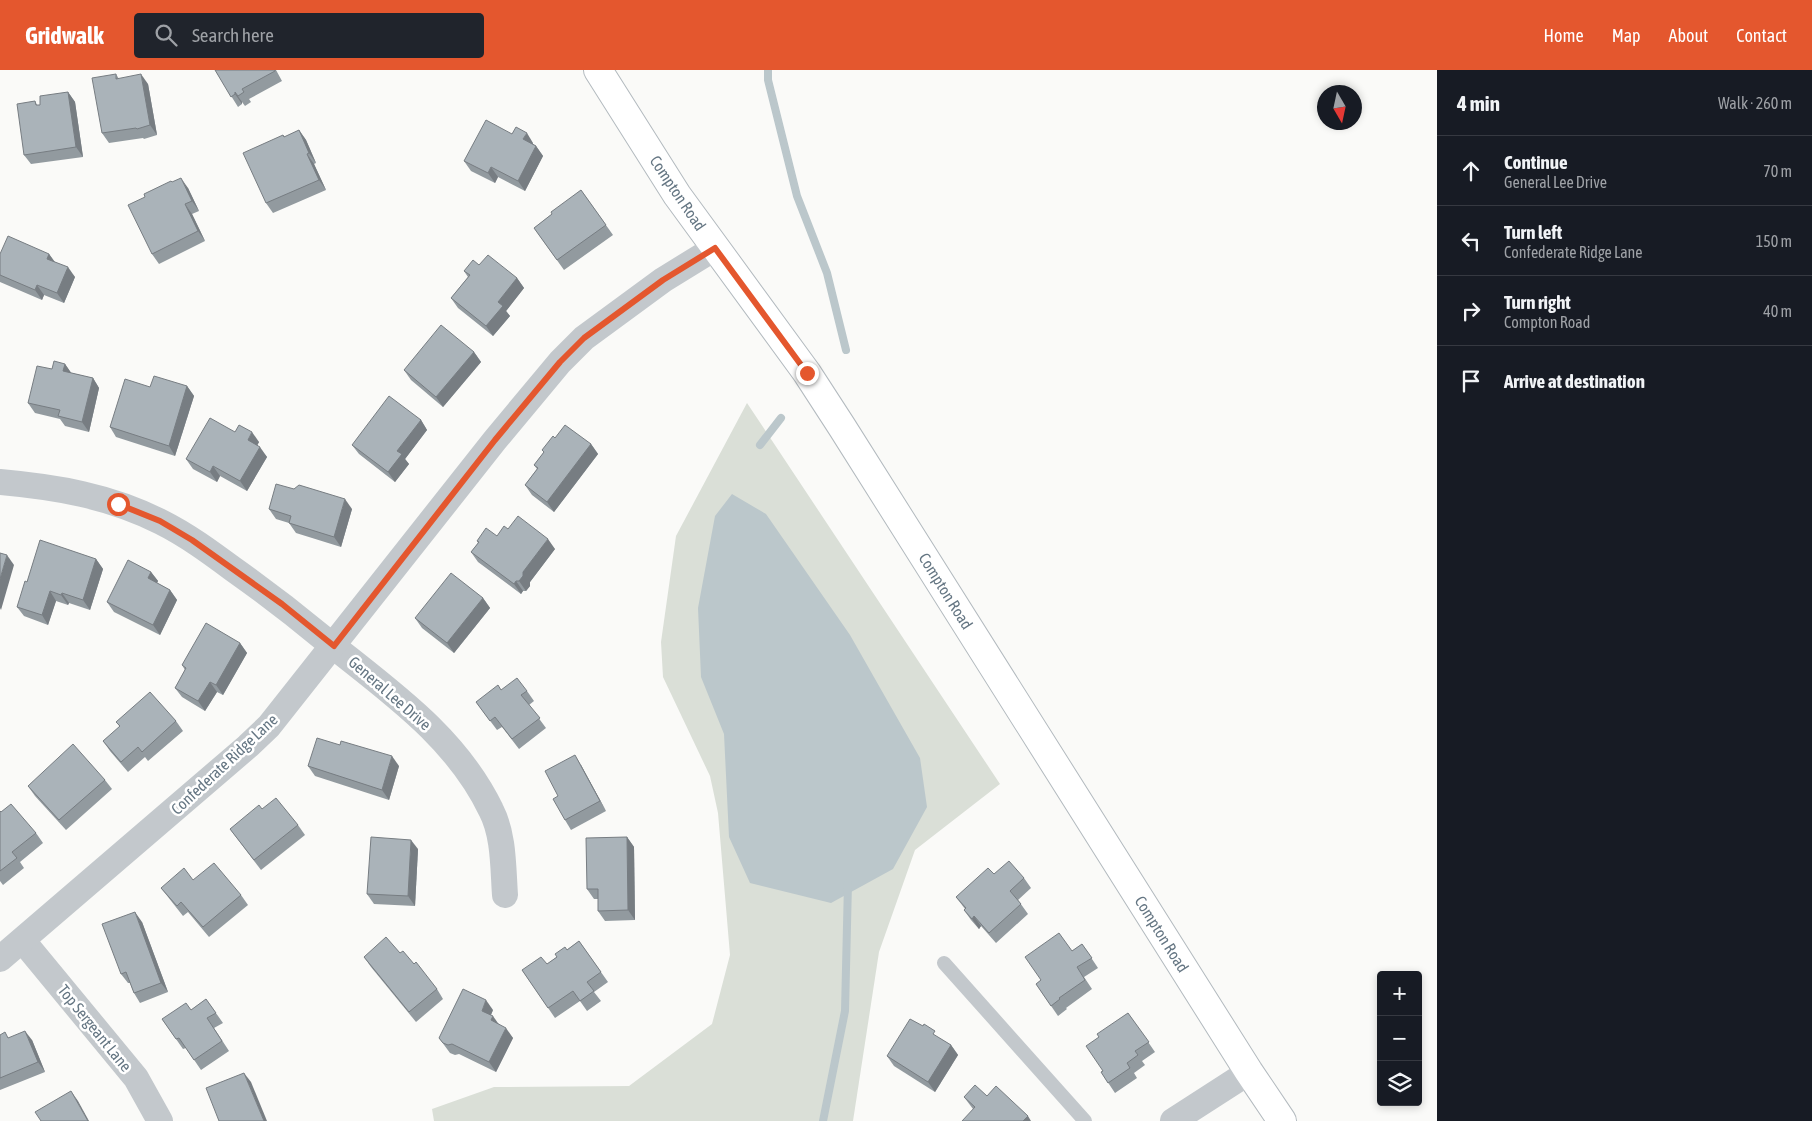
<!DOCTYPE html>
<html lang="en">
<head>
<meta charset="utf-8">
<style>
	:root { --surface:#171b24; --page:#20242c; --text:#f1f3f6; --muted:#9ea1a6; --line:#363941; --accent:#e4572e }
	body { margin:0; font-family:"Asap Condensed",sans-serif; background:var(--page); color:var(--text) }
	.controls { position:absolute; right:15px; bottom:15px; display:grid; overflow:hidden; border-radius:5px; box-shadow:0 2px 8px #0003 }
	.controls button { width:45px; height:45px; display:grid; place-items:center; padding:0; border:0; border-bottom:1px solid var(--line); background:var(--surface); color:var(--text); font:25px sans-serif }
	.compass { position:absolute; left:1317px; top:15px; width:45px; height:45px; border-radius:50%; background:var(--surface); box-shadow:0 2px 8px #0003; rotate:171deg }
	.stop { position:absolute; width:15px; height:15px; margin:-11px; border:4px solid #e4572e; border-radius:50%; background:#fff }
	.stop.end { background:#e4572e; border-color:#fff; box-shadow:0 1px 5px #0008 }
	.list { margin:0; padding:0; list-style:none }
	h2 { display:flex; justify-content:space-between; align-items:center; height:65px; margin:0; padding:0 20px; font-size:21px }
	h2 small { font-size:16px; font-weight:400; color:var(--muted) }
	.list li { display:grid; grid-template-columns:32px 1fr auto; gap:15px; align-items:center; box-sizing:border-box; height:70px; padding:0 20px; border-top:1px solid var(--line) }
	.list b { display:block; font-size:19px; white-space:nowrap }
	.list p { margin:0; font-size:16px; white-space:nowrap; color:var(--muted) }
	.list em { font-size:16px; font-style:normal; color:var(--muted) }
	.icon { flex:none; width:28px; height:28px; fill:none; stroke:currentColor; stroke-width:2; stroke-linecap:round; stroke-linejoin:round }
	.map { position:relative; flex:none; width:1437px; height:1051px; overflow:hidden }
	header { display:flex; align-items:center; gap:30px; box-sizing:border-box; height:70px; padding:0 25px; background:var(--accent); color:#fff }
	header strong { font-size:24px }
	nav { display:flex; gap:28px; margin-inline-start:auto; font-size:18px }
	.search { width:350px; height:45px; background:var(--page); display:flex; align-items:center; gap:12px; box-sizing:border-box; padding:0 18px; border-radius:5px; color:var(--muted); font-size:19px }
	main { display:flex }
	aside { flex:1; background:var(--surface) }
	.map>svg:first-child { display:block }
	.green { fill:#dadfd7 }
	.water { fill:#bbc7cb }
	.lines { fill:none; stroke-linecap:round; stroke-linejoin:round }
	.stream { stroke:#bbc7cb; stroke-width:8 }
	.secondary-casing { stroke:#b3babf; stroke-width:30 }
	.lane { stroke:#c3c8cc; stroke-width:14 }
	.street { stroke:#c3c8cc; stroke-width:26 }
	.secondary { stroke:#fff; stroke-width:28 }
	.wall { fill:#929a9f }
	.shaded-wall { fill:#777d82 }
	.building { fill:#aab3b9; stroke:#777d82 }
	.route { stroke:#e4572e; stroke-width:6 }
	.labels { text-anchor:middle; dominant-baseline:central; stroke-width:5; stroke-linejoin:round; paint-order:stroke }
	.street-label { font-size:16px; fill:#657683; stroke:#fff }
</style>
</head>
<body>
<header>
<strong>Gridwalk</strong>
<div class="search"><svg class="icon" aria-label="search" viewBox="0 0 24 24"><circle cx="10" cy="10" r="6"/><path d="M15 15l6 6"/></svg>Search here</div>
<nav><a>Home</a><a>Map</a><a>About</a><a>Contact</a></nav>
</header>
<main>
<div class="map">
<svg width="1437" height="1051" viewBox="0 0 1437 1051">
	<rect width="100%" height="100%" fill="#fafaf8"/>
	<!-- green -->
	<path class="green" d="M747,333l253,381 -85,66 -36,102 -26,169h-419l-2,-12 62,-22 135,-1 83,-62 18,-69 -12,-142 -8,-37 -47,-99 -2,-35 15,-106z"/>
	<!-- water -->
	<path class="water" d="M732,424l34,20 84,121 70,123 7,49 -34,62 -62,34 -81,-20 -21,-46 -5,-103 -23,-57 -3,-69 17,-92z"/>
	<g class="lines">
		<!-- stream -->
		<g class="stream">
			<path d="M768,0v10l29,116 30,77 19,77"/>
			<path d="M760,375l21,-27"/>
			<path d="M823,1051l22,-110 3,-128"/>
		</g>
		<!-- secondary casing -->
		<g class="secondary-casing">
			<path id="secondary" d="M598,0l79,125 130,178 35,54 407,645 33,49"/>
		</g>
		<!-- lane -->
		<path class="lane" d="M944,893l141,158"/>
		<!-- street -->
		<g class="street">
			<path d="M0,412c56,5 110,14 161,40 26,13 49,30 72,47 31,22 61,45 90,69 63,51 132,97 168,172 13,25 12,57 14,85"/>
			<path d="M23,871l113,137 24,43"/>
			<path d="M0,889l248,-213 21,-20 226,-286 65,-78 24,-24 79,-58 52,-32"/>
			<path d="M1173,1051l76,-49"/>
		</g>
		<!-- secondary -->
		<use href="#secondary" class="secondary"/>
	</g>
	<!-- wall -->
	<g class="wall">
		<path d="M215,0h61l6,11 -33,18 2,3 -6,4 -3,-4v2l-4,3z"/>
		<path d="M116,4l3,5 29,5 9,51 -13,4 -1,-1 -34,5 -7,-10z"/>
		<path d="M68,22l7,10 8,55 -52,7 -7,-9 11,-54 2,4h3z"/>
		<path d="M299,60l7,10 10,23 -2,1 12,26 -53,23 -7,-10 17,-68 2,2z"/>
		<path d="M512,64l21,9v1l3,2 7,10 -18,35 -27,-14 -3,6 -24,-12 -7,-10z"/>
		<path d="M172,112l16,6 11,23 -7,3 13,27 -46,23 -7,-10 -7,-57z"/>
		<path d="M581,120l32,45 -49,35 -30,-42 18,-14z"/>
		<path d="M0,184h49l6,8 20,15 -11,26 -20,-8 -2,5 -42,-18z"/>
		<path d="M479,195l38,13 7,10 -18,23 4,5 -17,20 -35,-28 -7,-10 17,-21 -4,-6z"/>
		<path d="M474,282l7,10 -38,45 -32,-27 -7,-10z"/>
		<path d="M65,294l6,9 22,5 6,10 -10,44 -24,-6 -5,-7 -25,-6 -7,-10 24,-34z"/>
		<path d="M187,316l7,10 -19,60 -59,-19 -6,-10 40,-40z"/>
		<path d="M421,350l6,10 -22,29 4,5 -14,18 -36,-28 -7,-9z"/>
		<path d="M235,362l24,10 -2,3 10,12 -20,34 -27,-15 -3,6 -24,-13 -7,-10z"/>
		<path d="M555,368l36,6 7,10 -44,58 -22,-17 -7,-10 12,-16 -3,-4 10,-13 -2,-2z"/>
		<path d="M269,439h83l-11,38 -45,-14 -7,-10 -13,-4z"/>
		<path d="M508,459l47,20 -25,33v4l-4,5h-3l-2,3 -43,-32 -7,-10 7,-9 -1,-2 20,-5z"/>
		<path d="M96,489l7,10 -13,41 -21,-7 -1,2 -12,-4 -8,24 -24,-9 -7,-9 10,-25z"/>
		<path d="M151,502l7,9 -1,2 13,7 7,10 -17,35 -46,-23 -7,-10z"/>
		<path d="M483,528l7,10 -36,45 -32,-25 -7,-10z"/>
		<path d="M240,573l7,10 -24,42 -6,-3 -12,19 -23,-14 -7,-9 10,-18 -3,-5z"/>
		<path d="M501,620l26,1 7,10 -5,4 17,23 -27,21 -17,-22 -5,3 -21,-28z"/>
		<path d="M176,651l7,10 -35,30 -3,-4 -17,15 -18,-21 -7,-10 17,-14 -4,-5z"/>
		<path d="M581,695l25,46 -35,19 -6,-10 -7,-24z"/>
		<path d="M308,696h91l-10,34 -74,-24z"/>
		<path d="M105,710l7,9 -46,41 -31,-34 -7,-10z"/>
		<path d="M262,739l36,16 7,10 -44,35 -31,-41z"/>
		<path d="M0,741l1,1 35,21 7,10 -23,19 4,6 -21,17 -3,-4z"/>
		<path d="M627,767l7,10 1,73 -30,1 -7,-10v-12h-4l-7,-10z"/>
		<path d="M418,779l-3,57 -41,-2 -7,-10z"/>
		<path d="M994,804l30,4 7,10 -13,12 10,14 -32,29 -15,-17 -2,3 -8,-9 -7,-10 1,-1 -9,-12z"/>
		<path d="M193,810l48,15 7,10 -39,32 -21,-25 -5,4 -15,-19 -7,-9z"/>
		<path d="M142,852l26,70 -28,11 -6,-10 -4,-10h-2l-7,-9z"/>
		<path d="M579,871l29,41 -14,10 7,9 -14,10 -7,-10 -25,17 -33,-48 25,-6z"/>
		<path d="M1082,874l16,24 -14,9 8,12 -26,19 1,1 -9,7 -22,-32 5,-4 31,-29z"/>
		<path d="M400,883l14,11 23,25 6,10 -27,23 -45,-55 -7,-10z"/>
		<path d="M206,929l17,24 -9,5 15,23 -28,19 -15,-22 -3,1 -21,-30 29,-9z"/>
		<path d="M493,940l-2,5 7,9 15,14 -17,34 -37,-18 -4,1 -5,-2 -11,-15z"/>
		<path d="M1128,943l27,39 -13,9 3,4 -11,8 3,5 -22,15 -14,-21 2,-1 -4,-34z"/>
		<path d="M0,965l9,3 23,2 13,32 -45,18z"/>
		<path d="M939,968l12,7 7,10 -23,37 -41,-26 -7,-10z"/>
		<path d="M987,1026l-14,13 -9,-12z"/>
	</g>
	<!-- shaded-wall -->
	<g class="shaded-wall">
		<path d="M141,4l7,10 9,51 -7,-10z"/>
		<path d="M68,22l7,10 8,55 -7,-10z"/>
		<path d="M235,22l7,10v2l-7,-10z"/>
		<path d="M299,60l7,10 10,23 -7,-10z"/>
		<path d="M527,63l6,10 -3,6 -7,-10z"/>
		<path d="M536,76l7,10 -18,35 -7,-10z"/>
		<path d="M307,84l7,10 12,26 -7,-10z"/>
		<path d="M491,97l7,10 -3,6 -7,-10z"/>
		<path d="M181,108l7,10 11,23 -7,-10z"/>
		<path d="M185,134l7,10 13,27 -7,-10z"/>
		<path d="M49,184l7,10 -9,-5z"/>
		<path d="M68,197l7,10 -11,26 -7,-10z"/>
		<path d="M517,208l7,10 -18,23 4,5 -17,20 -7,-10 12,-24z"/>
		<path d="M37,215l7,10 -2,5 -7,-10z"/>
		<path d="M474,282l7,10 -38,45 -7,-10z"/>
		<path d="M65,294l7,10 -9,-3z"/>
		<path d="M93,308l6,10 -10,44 -7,-10z"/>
		<path d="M187,316l7,10 -19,60 -6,-10z"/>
		<path d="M421,350l6,10 -22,29 4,5 -14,18 -7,-10 9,-21z"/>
		<path d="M252,362l7,10 -4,8 -7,-10z"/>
		<path d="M591,374l7,10 -44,58 -7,-10z"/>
		<path d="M260,377l7,10 -20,34 -7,-10z"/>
		<path d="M213,396l7,10 -3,6 -7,-10z"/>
		<path d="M345,429l7,10 -11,38 -7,-10z"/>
		<path d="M548,469l7,10 -25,33v4l-4,5 -7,-10 4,-9z"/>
		<path d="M7,485l7,10 -13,45 -1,-2v-29z"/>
		<path d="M96,489l7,10 -13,41 -7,-10z"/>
		<path d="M151,502l7,9 -4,7 -6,-10z"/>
		<path d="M516,511l7,10 -2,3 -7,-10z"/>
		<path d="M170,520l7,10 -17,35 -7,-10z"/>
		<path d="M50,521l6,10 -8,24 -6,-10z"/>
		<path d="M62,523l7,10 -1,2 -7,-10z"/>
		<path d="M483,528l7,10 -36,45 -7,-10z"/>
		<path d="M240,573l7,10 -24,42 -7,-10z"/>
		<path d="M210,612l7,10 -12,19 -7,-10z"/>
		<path d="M575,685l6,10 25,46 -6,-10z"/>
		<path d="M392,686l7,10 -10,34 -7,-10z"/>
		<path d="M627,767l7,10 1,73 -7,-10z"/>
		<path d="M411,770l7,9 -3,57 -7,-10z"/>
		<path d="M135,842l7,10 26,70 -7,-9z"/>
		<path d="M974,846l7,10 -2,3 -7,-10z"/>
		<path d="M486,930l7,10 -5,11 -6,-10z"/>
		<path d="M493,946l7,10 -9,-6z"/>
		<path d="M506,958l7,10 -17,34 -7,-10z"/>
		<path d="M25,961l7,9 13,32 -7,-10z"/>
		<path d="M951,975l7,10 -23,37 -7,-10z"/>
		<path d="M244,1003l7,9 16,39h-3z"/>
		<path d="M71,1021l7,10 11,20h-1z"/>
		<path d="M1028,1046l3,5h-8z"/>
	</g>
	<!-- building -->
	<g class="building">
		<path d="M215,0h60v1l-33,18 2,3 -6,4 -3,-4v2l-4,3z"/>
		<path d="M116,4v5l25,-5 9,51 -13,4 -1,-1 -34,5 -10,-55z"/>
		<path d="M68,22l8,55 -52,8 -7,-51 18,-3 1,4h4v-9z"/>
		<path d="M486,50l26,14 4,-7 11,6 -4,6 13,7 -18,35 -27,-14 -3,6 -24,-12z"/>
		<path d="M299,60l10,23 -2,1 12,26 -53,23 -23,-50 40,-18 1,2z"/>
		<path d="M181,108l11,23 -7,3 13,27 -46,23 -24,-49 17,-8 -1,-3 27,-13 1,1z"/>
		<path d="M581,120l25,35 -49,35 -23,-32 18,-14 -1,-2z"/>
		<path d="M8,166l41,18 -2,5 21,8 -11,26 -20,-8 -2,5 -35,-15v-21z"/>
		<path d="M488,185l29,23 -19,24 5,4 -17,20 -35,-28 19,-23 -6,-4 9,-11 6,5z"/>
		<path d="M441,255l33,27 -38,45 -32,-27z"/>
		<path d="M54,291l11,3 -2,7 30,7 -11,44 -24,-6 2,-6 -32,-7 9,-37 15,3z"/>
		<path d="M154,306l33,10 -18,60 -59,-19 15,-48 25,8z"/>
		<path d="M389,326l32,24 -24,31 5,3 -14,18 -36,-27z"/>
		<path d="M210,348l25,14 4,-7 13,7 -4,8 12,7 -20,34 -27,-15 -3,6 -24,-13z"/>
		<path d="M565,355l26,19 -44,58 -22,-17 13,-17 -4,-3 10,-13 -2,-2 11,-14 2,2z"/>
		<path d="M276,414l18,5 5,-4 46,14 -11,38 -45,-14 2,-7 -22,-7z"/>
		<path d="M518,446l30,23 -25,33v4l-4,5h-3l-2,3 -43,-32 8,-10 -2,-1 9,-13 11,8 7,-10 4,3z"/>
		<path d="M40,470l56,19 -13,41 -21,-7 -1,2 -11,-4 -8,24 -25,-8 8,-26 2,1z"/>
		<path d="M0,483l7,2 -7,24z"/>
		<path d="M128,490l23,12 -3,6 22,12 -17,35 -46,-23z"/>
		<path d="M451,503l32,25 -36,45 -32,-25z"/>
		<path d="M206,553l34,20 -24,42 -6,-3 -12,19 -23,-13 11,-20 -4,-3z"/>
		<path d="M517,608l10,13 -6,4 19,23 -28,21 -17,-22 -5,4 -14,-19 22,-17 3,5z"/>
		<path d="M150,622l26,29 -34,31 -4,-5 -17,15 -18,-21 17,-15 -4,-4z"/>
		<path d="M317,668l23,7 1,-4 51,15 -10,34 -74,-24z"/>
		<path d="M73,674l32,36 -46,40 -31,-34z"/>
		<path d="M575,685l25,46 -35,19 -12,-21 5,-3 -13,-25z"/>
		<path d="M276,728l22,27 -44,35 -24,-31 29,-24 3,4z"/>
		<path d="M11,734l25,29 -24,19 5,6 -17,13v-60l1,1z"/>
		<path d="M371,767l40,3 -3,56 -41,-2z"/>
		<path d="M627,767l1,73 -30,1v-22h-11l-1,-51z"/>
		<path d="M1009,791l15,17 -14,13 11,13 -32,29 -15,-17 -2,3 -8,-9 2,-2 -10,-11 32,-29 6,6z"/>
		<path d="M214,793l27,32 -38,32 -22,-25 -4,4 -16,-18 23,-20 9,12z"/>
		<path d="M135,842l26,71 -27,10 -8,-21 -5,2 -19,-50z"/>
		<path d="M1059,863l13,18 10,-7 10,14 -15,9 8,13 -26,18 1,1 -9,7 -15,-22 5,-4 -16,-23z"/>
		<path d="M386,867l14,16 3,-2 11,13 2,-2 21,27 -28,23 -45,-55z"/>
		<path d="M579,871l22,31 -14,10 7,9 -14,10 -7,-10 -25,17 -26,-38 19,-13 6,7 10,-7 -2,-3 10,-7 2,3z"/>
		<path d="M463,919l23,11 -4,11 11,5 -2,4 15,8 -17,34 -37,-18 -4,1 -5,-2 -4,-5z"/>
		<path d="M206,929l10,14 -9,5 15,23 -28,19 -15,-22 -3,1 -14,-20 24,-16 5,7z"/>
		<path d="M1128,943l21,29 -14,9 3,4 -11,8 3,5 -22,15 -7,-11 2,-1 -17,-25 13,-9 -2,-3z"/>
		<path d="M910,949l13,7 1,-2 11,7 -2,3 18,11 -23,37 -41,-26z"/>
		<path d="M25,961l13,31 -38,16v-43l5,-3 3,6z"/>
		<path d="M244,1003l20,48h-45l-13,-33z"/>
		<path d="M975,1015l12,11 9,-10 32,30 -5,5h-61l13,-14 -11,-10z"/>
		<path d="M71,1021l17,30h-47l-6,-9z"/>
	</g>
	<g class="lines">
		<!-- route -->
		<path class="route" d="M118,434l42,17 32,19 90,64 52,42 161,-206 65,-78 24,-24 79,-58 52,-32 92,125"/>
	</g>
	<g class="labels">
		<!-- street labels -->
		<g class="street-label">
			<text transform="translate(678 123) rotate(56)">Compton Road</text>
			<text transform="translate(946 521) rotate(58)">Compton Road</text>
			<text transform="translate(390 623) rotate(41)">General Lee Drive</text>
			<text transform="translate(224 694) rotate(-43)">Confederate Ridge Lane</text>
			<text transform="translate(1162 864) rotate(58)">Compton Road</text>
			<text transform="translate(95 958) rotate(51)">Top Sergeant Lane</text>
		</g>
	</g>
</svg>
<div class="controls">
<button>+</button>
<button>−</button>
<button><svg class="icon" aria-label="layers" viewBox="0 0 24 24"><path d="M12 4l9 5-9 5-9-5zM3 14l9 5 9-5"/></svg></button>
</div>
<svg class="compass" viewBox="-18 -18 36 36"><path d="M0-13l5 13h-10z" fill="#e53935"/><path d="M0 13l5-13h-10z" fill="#9ea1a6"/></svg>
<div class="stop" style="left:118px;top:434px"></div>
<div class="stop end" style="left:807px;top:303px"></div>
</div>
<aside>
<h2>4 min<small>Walk · 260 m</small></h2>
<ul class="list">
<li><svg class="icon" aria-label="ahead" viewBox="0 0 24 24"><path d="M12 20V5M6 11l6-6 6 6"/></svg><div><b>Continue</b><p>General Lee Drive</p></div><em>70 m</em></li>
<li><svg class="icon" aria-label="left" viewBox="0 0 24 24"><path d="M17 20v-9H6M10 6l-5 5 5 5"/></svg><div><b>Turn left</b><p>Confederate Ridge Lane</p></div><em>150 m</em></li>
<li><svg class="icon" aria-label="right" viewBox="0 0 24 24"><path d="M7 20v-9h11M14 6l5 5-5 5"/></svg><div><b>Turn right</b><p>Compton Road</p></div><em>40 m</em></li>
<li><svg class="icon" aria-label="arrive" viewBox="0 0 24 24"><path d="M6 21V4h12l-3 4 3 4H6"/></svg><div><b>Arrive at destination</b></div></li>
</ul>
</aside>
</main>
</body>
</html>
